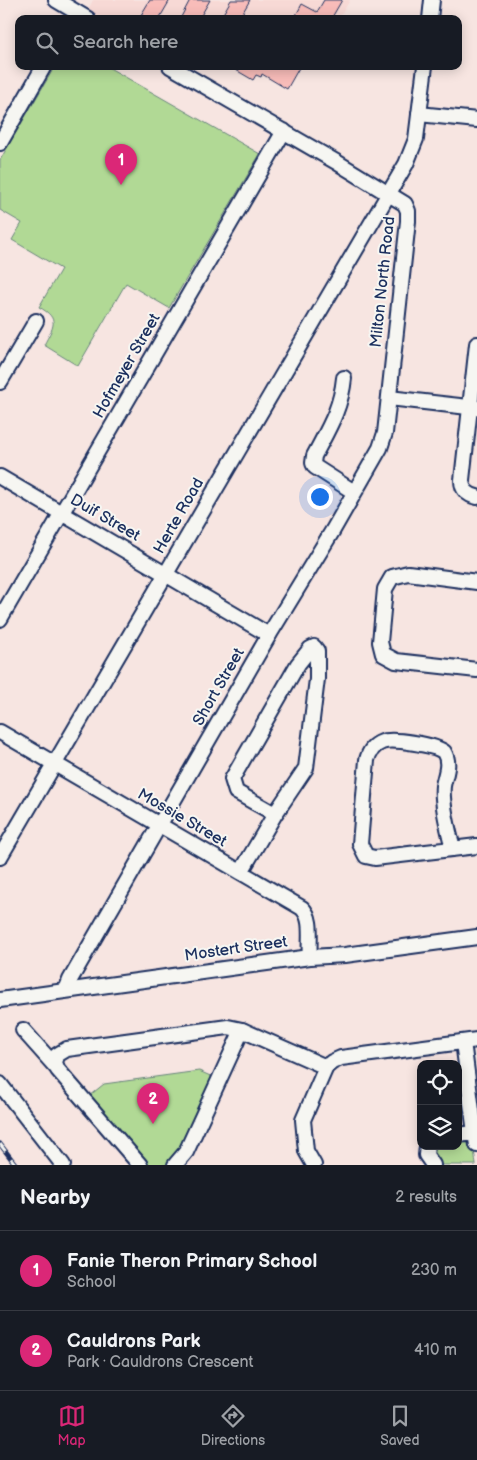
<!DOCTYPE html>
<html lang="en">
<head>
<meta charset="utf-8">
<style>
	:root { --surface:#171b24; --page:#20242c; --text:#f1f3f6; --muted:#9ea1a6; --line:#363941; --accent:#db2777 }
	body { margin:0; font-family:"Balsamiq Sans",sans-serif; background:var(--page); color:var(--text) }
	.controls { position:absolute; right:15px; bottom:15px; display:grid; overflow:hidden; border-radius:10px; box-shadow:0 2px 12px #0003 }
	.controls button { width:45px; height:45px; display:grid; place-items:center; padding:0; border:0; border-bottom:1px solid var(--line); background:var(--surface); color:var(--text); font:25px sans-serif }
	.you { position:absolute; left:319px; top:496px; width:18px; height:18px; margin:-12px; border:4px solid #fff; border-radius:50%; background:#1a73e8; box-shadow:0 0 0 8px #1a73e833 }
	.badge { display:grid; place-items:center; width:32px; height:32px; border-radius:50%; background:var(--accent); color:#fff; font-size:16px; font-weight:700 }
	.pin { position:absolute; translate:-50% -41px; filter:drop-shadow(0 1px 2px #0008) }
	.pin::after { content:''; position:absolute; top:26px; width:18px; height:15px; background:inherit; clip-path:polygon(0 0,100% 0,50% 100%) }
	.list { margin:0; padding:0; list-style:none }
	h2 { display:flex; justify-content:space-between; align-items:center; height:65px; margin:0; padding:0 20px; font-size:21px }
	h2 small { font-size:16px; font-weight:400; color:var(--muted) }
	.list li { display:grid; grid-template-columns:32px 1fr auto; gap:15px; align-items:center; box-sizing:border-box; height:80px; padding:0 20px; border-top:1px solid var(--line) }
	.list b { display:block; font-size:19px; white-space:nowrap }
	.list p { margin:0; font-size:16px; white-space:nowrap; color:var(--muted) }
	.list em { font-size:16px; font-style:normal; color:var(--muted) }
	.icon { flex:none; width:28px; height:28px; fill:none; stroke:currentColor; stroke-width:2; stroke-linecap:round; stroke-linejoin:round }
	.map { position:relative; flex:none; width:477px; height:1165px; overflow:hidden }
	.search { position:absolute; background:var(--surface); box-shadow:0 2px 12px #0003; left:15px; right:15px; top:15px; height:55px; display:flex; align-items:center; gap:12px; box-sizing:border-box; padding:0 18px; border-radius:10px; color:var(--muted); font-size:19px }
	.sheet { height:225px; background:var(--surface) }
	nav { display:flex; justify-content:space-around; align-items:center; box-sizing:border-box; height:70px; border-top:1px solid var(--line); background:var(--surface); font-size:14px; color:var(--muted) }
	nav a { display:grid; justify-items:center; gap:2px }
	nav .on { color:var(--accent) }
	.map>svg:first-child { display:block }
	.built { fill:#f7d9d5 }
	.green { fill:#b1d995; stroke:#66847a }
	.building { fill:#f8bcb9; stroke:#1b2f5e }
	.lines { fill:none; stroke-linecap:round; stroke-linejoin:round }
	.minor-casing { stroke:#1b2f5e; stroke-width:18 }
	.minor { stroke:#f6f6f2; stroke-width:14 }
	.rail-casing { stroke:#1b2f5e; stroke-width:5 }
	.rail { stroke:#f6f6f2; stroke-width:3; stroke-dasharray:9; stroke-linecap:butt }
	.labels { text-anchor:middle; dominant-baseline:central; stroke-width:4; stroke-linejoin:round; paint-order:stroke }
	.street-label { font-size:16px; fill:#1b2f5e; stroke:#f6f6f2 }
</style>
</head>
<body>
<div class="map">
<svg width="477" height="1165" viewBox="0 0 477 1165">
	<rect width="100%" height="100%" fill="#f7e5e1"/>
	<filter id="ink" filterUnits="userSpaceOnUse"><feTurbulence type="fractalNoise" baseFrequency=".02" numOctaves="2"/><feDisplacementMap in="SourceGraphic" scale="10" xChannelSelector="R" yChannelSelector="G"/><feConvolveMatrix kernelMatrix="1 2 1 2 8 2 1 2 1" color-interpolation-filters="sRGB"/></filter>
	<g filter="url(#ink)">
		<!-- built -->
		<path class="built" d="M93,0h257l-11,19h-256z"/>
		<!-- green -->
		<g class="green">
			<path d="M55,66h51l154,88 -91,154 -43,-25 -48,83 -34,-21c9,-18 17,-26 -5,-38l22,-38 -49,-29 10,-17 -22,-13v-50z"/>
			<path d="M199,1071l16,7 -39,80 -8,7h-21l-58,-69 15,-12z"/>
			<path d="M458,1140c17,2 16,10 18,25h-37c-5,-6 -10,-12 -5,-19h24z"/>
		</g>
		<!-- building -->
		<g class="building">
			<path d="M150,0h20l-11,19h-12l-6,-4z"/>
			<path d="M190,0h20l-11,19h-19z"/>
			<path d="M231,0h19l-11,19h-19z"/>
			<path d="M324,0h18l-11,19h-37l8,-15 15,8z"/>
			<path d="M229,66h71l-13,23 -25,-15 -1,3 -5,-2 -3,5z"/>
		</g>
		<g class="lines">
			<!-- minor casing -->
			<g class="minor-casing">
				<g id="minor">
					<path d="M56,0l32,19"/>
					<path d="M430,19l2,-19"/>
					<path d="M419,114l58,6"/>
					<path d="M0,143l44,-77"/>
					<path d="M477,344l-15,136c0,10 6,15 15,17"/>
					<path d="M344,378c-3,31 -16,51 -30,78l-1,7 2,4 39,25"/>
					<path d="M0,382l36,-61"/>
					<path d="M389,398l88,10"/>
					<path d="M0,477l269,158"/>
					<path d="M477,582l-69,-9 -16,4 -7,12 -5,53 3,12 13,7 81,9"/>
					<path d="M0,619l284,-488"/>
					<path d="M0,732l302,176c12,11 6,33 8,49"/>
					<path d="M453,849c-4,-17 -12,-46 -10,-63 2,-12 8,-22 1,-34 -8,-7 -52,-14 -62,-10 -8,3 -13,10 -15,18l-7,84 6,12 9,2 102,-12"/>
					<path d="M0,857l406,-693 10,-25 9,-73"/>
					<path d="M241,872l34,-58 -39,-22 -4,-13 66,-115 12,-15 4,-2 3,4v28l-11,89 -31,46"/>
					<path d="M66,990l4,-10 199,-345 64,-105 47,-82 5,-15 23,-212v-10l-3,-7 -67,-41 -168,-97"/>
					<path d="M0,1000l310,-43 35,-2 132,-18"/>
					<path d="M23,1030l33,37"/>
					<path d="M242,1030l84,37"/>
					<path d="M463,1042l12,91"/>
					<path d="M0,1084l63,81"/>
					<path d="M458,1135l17,-2 2,12"/>
					<path d="M427,1146l-1,9 7,10"/>
					<path d="M140,1165l-82,-95 -3,-7 2,-8 10,-6 161,-22 14,3 -56,122 -11,13"/>
					<path d="M314,1165l-8,-14 -3,-31 23,-53 6,-5 9,-4 136,-18"/>
				</g>
			</g>
			<!-- minor -->
			<use href="#minor" class="minor"/>
			<!-- rail casing -->
			<g class="rail-casing">
				<path id="rail" d="M0,1144l16,21"/>
			</g>
			<!-- rail -->
			<use href="#rail" class="rail"/>
		</g>
	</g>
	<g class="labels">
		<!-- street labels -->
		<g class="street-label">
			<text transform="translate(383 282) rotate(-84)">Milton North Road</text>
			<text transform="translate(127 366) rotate(-60)">Hofmeyer Street</text>
			<text transform="translate(179 516) rotate(-60)">Herte Road</text>
			<text transform="translate(105 518) rotate(30)">Duif Street</text>
			<text transform="translate(219 687) rotate(-60)">Short Street</text>
			<text transform="translate(182 818) rotate(30)">Mossie Street</text>
			<text transform="translate(236 949) rotate(-8)">Mostert Street</text>
		</g>
	</g>
</svg>
<div class="controls">
<button><svg class="icon" aria-label="locate" viewBox="0 0 24 24"><circle cx="12" cy="12" r="6"/><path d="M12 2v4M12 18v4M2 12h4M18 12h4"/></svg></button>
<button><svg class="icon" aria-label="layers" viewBox="0 0 24 24"><path d="M12 4l9 5-9 5-9-5zM3 14l9 5 9-5"/></svg></button>
</div>
<div class="you"></div>
<div class="pin badge" style="left:121px;top:185px">1</div>
<div class="pin badge" style="left:153px;top:1124px">2</div>
<div class="search"><svg class="icon" aria-label="search" viewBox="0 0 24 24"><circle cx="10" cy="10" r="6"/><path d="M15 15l6 6"/></svg>Search here</div>
</div>
<section class="sheet">
<h2>Nearby<small>2 results</small></h2>
<ul class="list">
<li><span class="badge">1</span><div><b>Fanie Theron Primary School</b><p>School</p></div><em>230 m</em></li>
<li><span class="badge">2</span><div><b>Cauldrons Park</b><p>Park · Cauldrons Crescent</p></div><em>410 m</em></li>
</ul>
</section>
<nav>
<a class="on"><svg class="icon" aria-label="map" viewBox="0 0 24 24"><path d="M3 6l6-2 6 2 6-2v14l-6 2-6-2-6 2zM9 4v14M15 6v14"/></svg>Map</a>
<a><svg class="icon" aria-label="directions" viewBox="0 0 24 24"><path d="M12 3l9 9-9 9-9-9zM9 14v-3h6M13 9l2 2-2 2"/></svg>Directions</a>
<a><svg class="icon" aria-label="saved" viewBox="0 0 24 24"><path d="M7 4h10v16l-5-4-5 4z"/></svg>Saved</a>
</nav>
</body>
</html>
